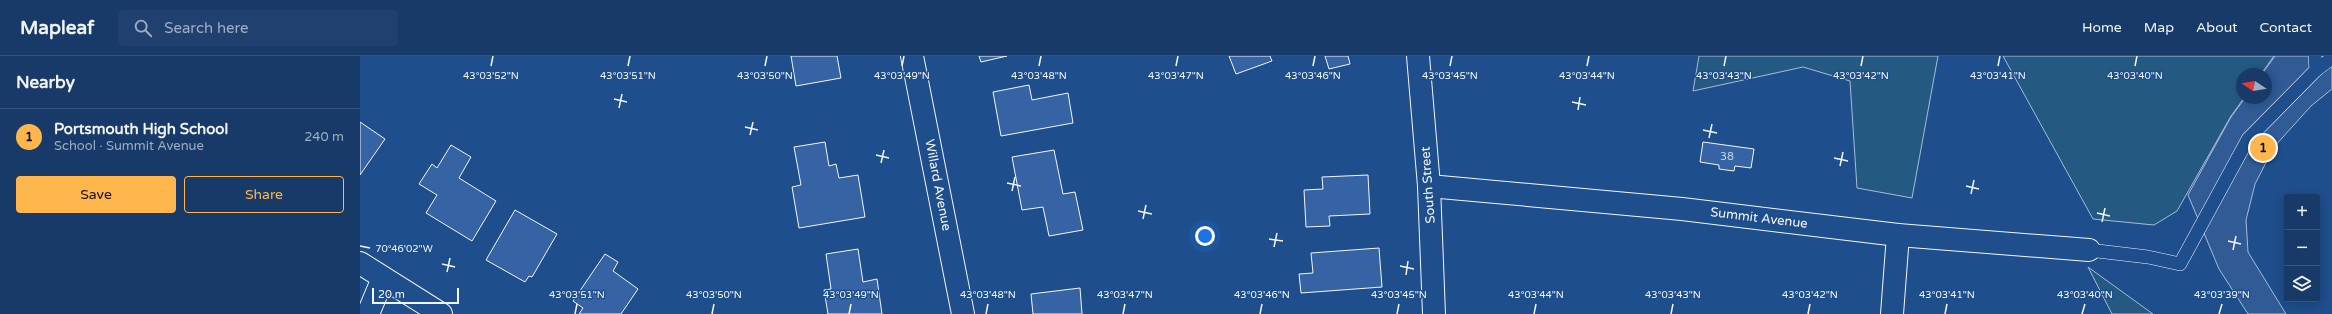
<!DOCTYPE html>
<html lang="en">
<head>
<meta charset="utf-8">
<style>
	:root { --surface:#173a69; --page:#20416f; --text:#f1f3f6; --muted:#9eadc0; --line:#36547d; --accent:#ffb74d }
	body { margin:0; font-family:"Varela Round",sans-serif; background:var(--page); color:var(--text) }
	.controls { position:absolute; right:12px; bottom:12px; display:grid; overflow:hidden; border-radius:4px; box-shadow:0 2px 10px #0003 }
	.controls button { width:36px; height:36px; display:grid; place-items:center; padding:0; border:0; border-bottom:1px solid var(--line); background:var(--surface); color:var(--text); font:20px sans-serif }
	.compass { position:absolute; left:1876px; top:12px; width:36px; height:36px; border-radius:50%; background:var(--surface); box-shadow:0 2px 10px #0003; rotate:282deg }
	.scale { position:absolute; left:12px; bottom:10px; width:87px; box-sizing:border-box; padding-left:4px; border:2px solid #f2f6ff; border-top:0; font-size:11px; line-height:14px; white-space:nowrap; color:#f2f6ff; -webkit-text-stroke:3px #1f4e8c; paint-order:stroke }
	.you { position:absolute; left:845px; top:180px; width:14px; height:14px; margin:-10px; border:3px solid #fff; border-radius:50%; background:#1a73e8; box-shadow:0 0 0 6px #1a73e833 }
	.badge { display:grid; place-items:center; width:26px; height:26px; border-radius:50%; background:var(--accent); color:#111; font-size:13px; font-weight:700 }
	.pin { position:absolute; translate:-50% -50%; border:2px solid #fff; box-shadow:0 1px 4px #0006 }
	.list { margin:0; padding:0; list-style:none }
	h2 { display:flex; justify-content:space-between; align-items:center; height:52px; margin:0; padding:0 16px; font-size:17px }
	h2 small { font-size:13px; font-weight:400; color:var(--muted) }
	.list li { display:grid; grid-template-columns:26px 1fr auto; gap:12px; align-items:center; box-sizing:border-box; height:56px; padding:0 16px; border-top:1px solid var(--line) }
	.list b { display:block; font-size:15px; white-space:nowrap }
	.list p { margin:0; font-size:13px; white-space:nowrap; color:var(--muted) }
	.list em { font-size:13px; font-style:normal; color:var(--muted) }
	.actions { display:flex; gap:8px; padding:12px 16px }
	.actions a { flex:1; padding:9px 0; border:1px solid var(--accent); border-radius:4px; text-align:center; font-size:14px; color:var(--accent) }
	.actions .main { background:var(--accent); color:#111 }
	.icon { flex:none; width:22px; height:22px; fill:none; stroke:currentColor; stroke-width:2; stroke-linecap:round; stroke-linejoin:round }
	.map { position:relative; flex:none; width:1972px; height:258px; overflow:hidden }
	header { display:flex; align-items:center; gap:24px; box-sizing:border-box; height:56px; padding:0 20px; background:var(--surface); border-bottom:1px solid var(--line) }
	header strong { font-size:19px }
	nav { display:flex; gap:22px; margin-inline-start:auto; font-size:14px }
	.search { width:280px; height:36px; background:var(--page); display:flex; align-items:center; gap:10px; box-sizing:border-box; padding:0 14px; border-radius:4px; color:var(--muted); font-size:15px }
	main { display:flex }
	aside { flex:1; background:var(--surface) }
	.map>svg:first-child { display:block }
	.green { fill:#245a82; stroke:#a8bbd7 }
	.parking { fill:#305b95; stroke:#a8bbd7 }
	.building { fill:#3563a3; stroke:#f2f6ff }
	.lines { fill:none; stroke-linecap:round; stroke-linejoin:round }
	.lane-casing { stroke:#f2f6ff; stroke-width:14 }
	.street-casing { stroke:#f2f6ff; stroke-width:24 }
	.secondary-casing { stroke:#f2f6ff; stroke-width:24 }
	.primary-casing { stroke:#f2f6ff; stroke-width:24 }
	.lane { stroke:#1f4e8c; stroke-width:13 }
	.street { stroke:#1f4e8c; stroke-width:22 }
	.secondary { stroke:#1f4e8c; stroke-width:22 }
	.primary { stroke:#1f4e8c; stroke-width:22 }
	.ticks { fill:none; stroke:#f2f6ff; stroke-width:1.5 }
	.labels { text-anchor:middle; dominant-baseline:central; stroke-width:3; stroke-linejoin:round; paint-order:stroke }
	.number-label { font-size:11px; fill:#c3d1e8 }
	.street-label { font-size:13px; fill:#f2f6ff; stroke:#1f4e8c }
	.ticks-label { font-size:10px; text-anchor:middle; fill:#f2f6ff; stroke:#1f4e8c; stroke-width:3; stroke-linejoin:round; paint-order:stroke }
</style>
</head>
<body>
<header>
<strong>Mapleaf</strong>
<div class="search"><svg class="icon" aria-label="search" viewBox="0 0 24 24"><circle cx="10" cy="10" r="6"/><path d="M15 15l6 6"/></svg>Search here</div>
<nav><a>Home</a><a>Map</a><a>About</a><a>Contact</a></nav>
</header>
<main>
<aside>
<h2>Nearby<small></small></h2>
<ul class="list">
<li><span class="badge">1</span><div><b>Portsmouth High School</b><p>School · Summit Avenue</p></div><em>240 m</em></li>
</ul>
<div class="actions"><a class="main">Save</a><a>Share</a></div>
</aside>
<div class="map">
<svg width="1972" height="258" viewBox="0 0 1972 258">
	<rect width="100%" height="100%" fill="#1f4e8c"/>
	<!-- green -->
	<g class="green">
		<path d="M1339,0h239l-26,142 -55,-10 -7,-107 -47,-14 -110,24z"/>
		<path d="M1643,0h271l-13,18h-19l2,24 -13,18 -54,95 -23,14 -61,-6z"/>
		<path d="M1728,211l65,47h-41z"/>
	</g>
	<!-- parking -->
	<path class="parking" d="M1915,0h57v33l-21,17 -37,41 -19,37 -9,36 2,32 38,62h-38l-29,-45 -31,-74 43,-78 14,-19h21v-24h-4z"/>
	<!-- building -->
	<g class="building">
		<path d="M431,0h46l4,22 -45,8z"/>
		<path d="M619,0h28l-26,6z"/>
		<path d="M869,0h41l2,5 -36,13z"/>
		<path d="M965,0h23l2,8 -21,5z"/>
		<path d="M669,29l3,15 36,-7 5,30 -72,13 -8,-44z"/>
		<path d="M0,66l25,17 -25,36z"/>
		<path d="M465,86l4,24 7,-2 3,14 19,-3 7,42 -66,11 -7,-41 9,-2 -7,-38z"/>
		<path d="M1343,86l51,7 -3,19 -16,-2 -1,5 -15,-2v-4l-19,-3z"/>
		<path d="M91,89l20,12 -12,21 37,23 -24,40 -46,-28 11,-18 -18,-11 13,-20 5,4z"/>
		<path d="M694,94l9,44 12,-2 8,38 -34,6 -6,-29 -21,3 -10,-53z"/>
		<path d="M1008,119l2,39 -41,2 1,10 -24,1 -2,-37 19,-1 -1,-12z"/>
		<path d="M155,154l42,24 -25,43 -3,-1 -4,6 -39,-22z"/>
		<path d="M1019,192l3,39 -81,6 -2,-19 14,-1 -2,-20z"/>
		<path d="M498,193l5,33 14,-3 5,35h-54l-4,-24 7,-1 -5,-35z"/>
		<path d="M245,198l13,8 -5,9 25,18 -17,25h-42l4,-6 -10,-7z"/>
		<path d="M720,232l2,26h-49l-2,-20z"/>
	</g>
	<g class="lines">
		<!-- lane casing -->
		<g class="lane-casing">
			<g id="lane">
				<path d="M1956,14l16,-12"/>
				<path d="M1729,194l59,7 32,7 68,-125 68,-69 -1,-14"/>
			</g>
		</g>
		<!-- street casing -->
		<g class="street-casing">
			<g id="street">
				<path d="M552,0l51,258"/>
				<path d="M1069,130l253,23 216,26 191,15"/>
				<path d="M8,258l15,-36"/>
				<path d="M1532,258l6,-79"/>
			</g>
		</g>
		<!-- secondary casing -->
		<g class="secondary-casing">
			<path id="secondary" d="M1058,0l11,130 5,128"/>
		</g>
		<!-- primary casing -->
		<g class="primary-casing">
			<path id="primary" d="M0,207l81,51"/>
		</g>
		<!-- lane -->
		<use href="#lane" class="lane"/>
		<!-- street -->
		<use href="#street" class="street"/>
		<!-- secondary -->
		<use href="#secondary" class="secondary"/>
		<!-- primary -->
		<use href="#primary" class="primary"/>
	</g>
	<!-- ticks -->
	<path class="ticks" d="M131,10l2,-10M268,10l2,-10M405,10l2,-10M542,10l2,-10M679,10l2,-10M816,10l2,-10M953,10l2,-10M1090,10l2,-10M1227,10l2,-10M1364,10l2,-10M1501,10l2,-10M1638,10l2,-10M1775,10l2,-10M254,43l13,3M1212,46l14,3M259,52l3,-14M1218,54l2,-13M385,71l13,3M1343,74l14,3M390,79l3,-13M1349,82l3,-14M516,99l13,3M1474,102l14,3M521,107l3,-13M1480,110l3,-14M647,127l14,3M1606,130l13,3M652,135l3,-14M1611,138l3,-14M778,155l14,3M1737,157l13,3M783,163l3,-14M1742,166l3,-14M909,183l14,2M1868,185l13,3M0,190l10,2M914,191l3,-14M1873,194l3,-14M82,208l13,3M1040,210l14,3M87,216l3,-14M1046,219l2,-14M215,258l2,-10M352,258l2,-10M489,258l2,-10M626,258l2,-10M763,258l2,-10M900,258l2,-10M1037,258l2,-10M1174,258l2,-10M1311,258l2,-10M1448,258l2,-10M1585,258l2,-10M1722,258l3,-10M1859,258l3,-10"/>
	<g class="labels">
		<!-- number labels -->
		<g class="number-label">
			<text x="1367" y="100">38</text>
		</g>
		<!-- street labels -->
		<g class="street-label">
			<text transform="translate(578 129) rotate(79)">Willard Avenue</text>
			<text transform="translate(1068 129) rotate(-94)">South Street</text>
			<text transform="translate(1399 162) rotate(7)">Summit Avenue</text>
		</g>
	</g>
	<g class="ticks-label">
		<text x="131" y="23">43°03'52"N</text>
		<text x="268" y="23">43°03'51"N</text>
		<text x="405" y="23">43°03'50"N</text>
		<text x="542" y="23">43°03'49"N</text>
		<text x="679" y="23">43°03'48"N</text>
		<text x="816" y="23">43°03'47"N</text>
		<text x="953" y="23">43°03'46"N</text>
		<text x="1090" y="23">43°03'45"N</text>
		<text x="1227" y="23">43°03'44"N</text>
		<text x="1364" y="23">43°03'43"N</text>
		<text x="1501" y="23">43°03'42"N</text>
		<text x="1638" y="23">43°03'41"N</text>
		<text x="1775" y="23">43°03'40"N</text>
		<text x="44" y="196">70°46'02"W</text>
		<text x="217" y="242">43°03'51"N</text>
		<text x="354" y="242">43°03'50"N</text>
		<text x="491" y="242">43°03'49"N</text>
		<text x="628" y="242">43°03'48"N</text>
		<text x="765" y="242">43°03'47"N</text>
		<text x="902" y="242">43°03'46"N</text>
		<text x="1039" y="242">43°03'45"N</text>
		<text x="1176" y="242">43°03'44"N</text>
		<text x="1313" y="242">43°03'43"N</text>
		<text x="1450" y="242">43°03'42"N</text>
		<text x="1587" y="242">43°03'41"N</text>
		<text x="1725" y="242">43°03'40"N</text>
		<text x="1862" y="242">43°03'39"N</text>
	</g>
</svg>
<div class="controls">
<button>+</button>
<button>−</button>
<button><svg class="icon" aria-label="layers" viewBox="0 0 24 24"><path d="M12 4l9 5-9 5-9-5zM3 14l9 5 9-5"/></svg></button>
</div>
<svg class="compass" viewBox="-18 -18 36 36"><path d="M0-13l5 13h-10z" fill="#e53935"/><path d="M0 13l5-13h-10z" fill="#9eadc0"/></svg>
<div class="scale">20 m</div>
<div class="you"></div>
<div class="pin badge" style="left:1903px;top:92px">1</div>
</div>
</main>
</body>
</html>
